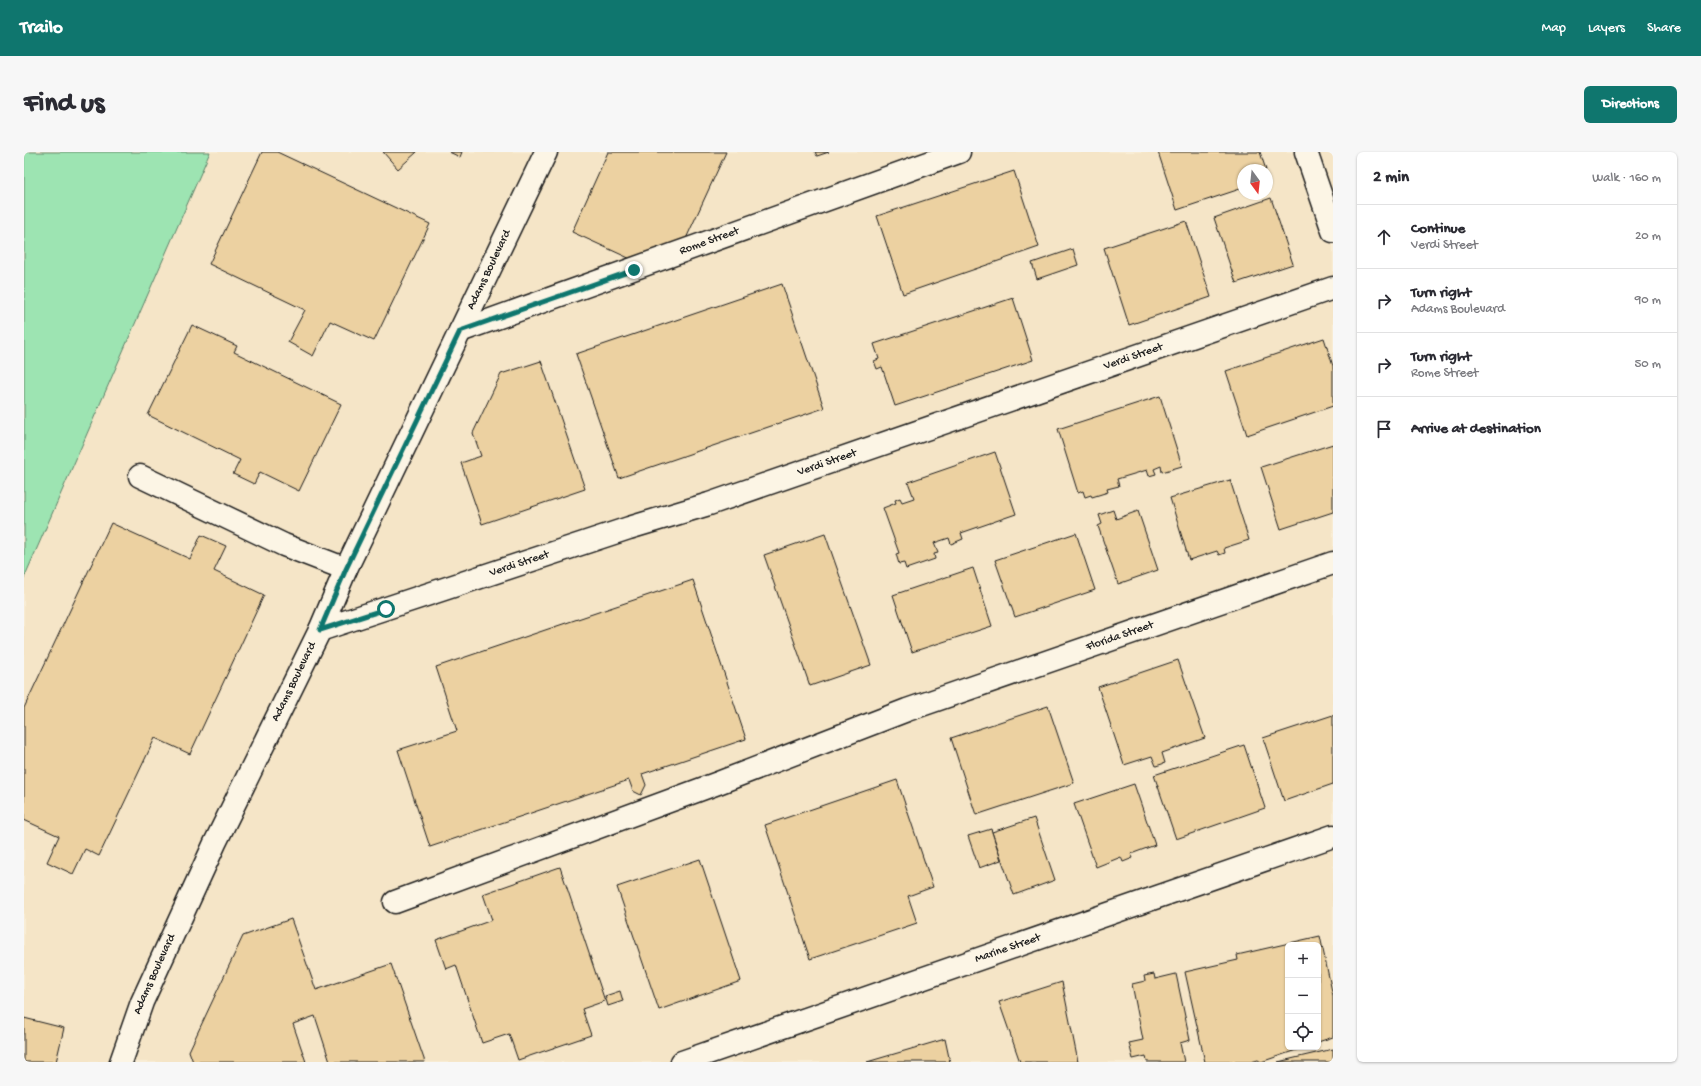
<!DOCTYPE html>
<html lang="en">
<head>
<meta charset="utf-8">
<style>
	:root { --surface:#fff; --page:#f7f7f7; --text:#2b2b33; --muted:#7c7c81; --line:#e1e1e2; --accent:#0f766e }
	body { margin:0; font-family:"Gochi Hand",sans-serif; background:var(--page); color:var(--text) }
	.controls { position:absolute; right:12px; bottom:12px; display:grid; overflow:hidden; border-radius:6px; box-shadow:0 1px 3px #0004 }
	.controls button { width:36px; height:36px; display:grid; place-items:center; padding:0; border:0; border-bottom:1px solid var(--line); background:var(--surface); color:var(--text); font:20px sans-serif }
	.compass { position:absolute; left:1213px; top:12px; width:36px; height:36px; border-radius:50%; background:var(--surface); box-shadow:0 1px 3px #0004; rotate:165deg }
	.stop { position:absolute; width:12px; height:12px; margin:-9px; border:3px solid #0f766e; border-radius:50%; background:#fff }
	.stop.end { background:#0f766e; border-color:#fff; box-shadow:0 1px 4px #0008 }
	.list { margin:0; padding:0; list-style:none }
	h2 { display:flex; justify-content:space-between; align-items:center; height:52px; margin:0; padding:0 16px; font-size:17px }
	h2 small { font-size:13px; font-weight:400; color:var(--muted) }
	.list li { display:grid; grid-template-columns:26px 1fr auto; gap:12px; align-items:center; box-sizing:border-box; height:64px; padding:0 16px; border-top:1px solid var(--line) }
	.list b { display:block; font-size:15px; white-space:nowrap }
	.list p { margin:0; font-size:13px; white-space:nowrap; color:var(--muted) }
	.list em { font-size:13px; font-style:normal; color:var(--muted) }
	.icon { flex:none; width:22px; height:22px; fill:none; stroke:currentColor; stroke-width:2; stroke-linecap:round; stroke-linejoin:round }
	.map { position:relative; flex:none; width:1309px; height:910px; overflow:hidden; border-radius:6px }
	header { display:flex; align-items:center; gap:24px; box-sizing:border-box; height:56px; padding:0 20px; background:var(--accent); color:#fff }
	header strong { font-size:19px }
	nav { display:flex; gap:22px; margin-inline-start:auto; font-size:14px }
	.intro { display:flex; align-items:center; justify-content:space-between; box-sizing:border-box; height:96px; padding:0 24px }
	h1 { margin:0; font-size:28px }
	.button { padding:10px 18px; border-radius:6px; background:var(--accent); color:#fff; font-size:14px; font-weight:700 }
	main { display:flex; gap:24px; padding:0 24px }
	aside { flex:1; background:var(--surface); border-radius:6px; box-shadow:0 1px 3px #0004 }
	.map>svg:first-child { display:block }
	.built { fill:#f5e5c7; fill-rule:evenodd }
	.green { fill:#9de4b2; stroke:#5c8067 }
	.building { fill:#ecd1a1; stroke:#1c1c1c }
	.lines { fill:none; stroke-linecap:round; stroke-linejoin:round }
	.minor-casing { stroke:#1c1c1c; stroke-width:25 }
	.minor { stroke:#fcf5e5; stroke-width:22 }
	.route { stroke:#0f766e; stroke-width:5 }
	.labels { text-anchor:middle; dominant-baseline:central; stroke-width:3; stroke-linejoin:round; paint-order:stroke }
	.street-label { font-size:12px; fill:#1c1c1c; stroke:#fcf5e5 }
</style>
</head>
<body>
<header>
<strong>Trailo</strong>
<nav><a>Map</a><a>Layers</a><a>Share</a></nav>
</header>
<div class="intro"><h1>Find us</h1><a class="button">Directions</a></div>
<main>
<div class="map">
<svg width="1309" height="910" viewBox="0 0 1309 910">
	<rect width="100%" height="100%" fill="#f9eed7"/>
	<filter id="ink" filterUnits="userSpaceOnUse"><feTurbulence type="fractalNoise" baseFrequency=".025" numOctaves="2"/><feDisplacementMap in="SourceGraphic" scale="8" xChannelSelector="R" yChannelSelector="G"/><feConvolveMatrix kernelMatrix="1 2 1 2 8 2 1 2 1" color-interpolation-filters="sRGB"/></filter>
	<g filter="url(#ink)">
		<!-- built -->
		<path class="built" d="M186,0h1123v910h-1309v-484zM1219,18h24v24h-24zM1264,793h30v102h-30z"/>
		<!-- green -->
		<path class="green" d="M0,0h186l-186,426z"/>
		<!-- building -->
		<g class="building">
			<path d="M238,0h15l153,72 -56,117 -44,-20 -17,35 -25,-14 17,-32 -96,-46z"/>
			<path d="M359,0h34l-19,17z"/>
			<path d="M425,0h13l-2,5z"/>
			<path d="M584,0h118l-42,91 -51,17 -61,-28z"/>
			<path d="M791,0h14l-12,4z"/>
			<path d="M1134,0h102l6,18h-23v18l-66,22z"/>
			<path d="M990,19l25,76 -136,47 -26,-78z"/>
			<path d="M1247,46l22,66 -57,19 -22,-65z"/>
			<path d="M1162,69l25,76 -82,28 -25,-77z"/>
			<path d="M1049,97l5,16 -41,14 -5,-16z"/>
			<path d="M758,132l42,124 -205,70 -43,-124z"/>
			<path d="M989,146l20,62 -138,46 -13,-39 -5,2 -3,-8 5,-2 -5,-15z"/>
			<path d="M168,173l45,21 -3,6 107,52 -42,87 -39,-19 -6,12 -21,-10 7,-14 -92,-45z"/>
			<path d="M1300,186l9,28v40l-86,29 -21,-64z"/>
			<path d="M517,209l44,128 -103,35 -21,-61 20,-7 -8,-23 28,-59z"/>
			<path d="M1136,244l22,70 -20,6 -1,-6 -7,3 2,5 -7,2 -2,-6 -30,9 2,7 -12,3 1,3 -16,5 -1,-2 -6,2 -2,-6 -5,2 -20,-64z"/>
			<path d="M1309,292v68l-52,17 -20,-62z"/>
			<path d="M971,300l21,62 -55,19 2,6 -12,5 -2,-6 -15,5 4,10 -4,1 1,5 -29,10 -2,-6 -5,1 -3,-10 3,-1 -16,-45 13,-5 -1,-3 5,-2 2,4 12,-4 -6,-16z"/>
			<path d="M1206,328l19,60 -25,8 1,5 -6,2 -2,-4 -28,9 -19,-62z"/>
			<path d="M1089,358l3,9 22,-8 20,59 -40,14 -20,-58 4,-2 -3,-9z"/>
			<path d="M87,371l79,36 11,-24 25,11 -12,25 50,24 -74,159 -35,-16 -56,118 -14,-7 -12,25 -26,-12 12,-26 -35,-16v-112z"/>
			<path d="M1052,381l19,57 -80,27 -20,-57z"/>
			<path d="M801,382l46,131 -61,21 -46,-131z"/>
			<path d="M949,416l19,58 -80,26 -19,-57z"/>
			<path d="M669,428l53,159 -104,35 4,11 -5,10 -8,-4 -4,-11 -199,67 -32,-97 59,-19 -21,-64z"/>
			<path d="M1154,508l27,78 -43,15 3,10 -9,3 -4,-10 -28,9 -26,-78z"/>
			<path d="M1024,554l26,77 -98,32 -25,-77z"/>
			<path d="M1309,563v69l-49,17 -21,-63z"/>
			<path d="M1220,593l21,63 -89,31 -22,-64z"/>
			<path d="M873,628l36,107 -25,9 9,27 -107,36 -45,-134z"/>
			<path d="M1110,632l21,61 -24,9 2,4 -10,4 -2,-5 -25,10 -22,-63z"/>
			<path d="M1010,666l21,62 -41,15 -22,-63z"/>
			<path d="M967,677l10,31 -22,8 -11,-32z"/>
			<path d="M676,707l41,122 -82,29 -42,-123z"/>
			<path d="M536,715l45,134 -23,8 9,26 -73,25 -9,-26 -27,9 -26,-78 -10,4 -10,-29 56,-20 -9,-26z"/>
			<path d="M267,767l25,71 75,-26 34,98h-95l-15,-46 -22,8 13,38h-113l-4,-11 54,-115z"/>
			<path d="M1296,784l13,60v41l-15,5v-97h-30v102h17l-44,15 -3,-2 -7,2h-46l-20,-90 53,-12 -1,-5z"/>
			<path d="M1130,822l1,5 21,-5 14,66 -10,3 4,19h-37l-1,-6 -13,3 -4,-16 14,-3 -11,-56 13,-3 -1,-5z"/>
			<path d="M1038,830l16,80h-58l-21,-60z"/>
			<path d="M596,839l3,10 -15,5 -3,-10z"/>
			<path d="M0,866l40,10 -8,34h-32z"/>
			<path d="M921,887l5,23h-83z"/>
			<path d="M1309,897v13h-55z"/>
		</g>
		<g class="lines">
			<!-- minor casing -->
			<g class="minor-casing">
				<g id="minor">
					<path d="M1282,0l27,79"/>
					<path id="s1" d="M436,179l499,-179"/>
					<path d="M116,324l144,69 62,24"/>
					<path id="s2" d="M296,478l309,-102 80,-24 624,-216"/>
					<path id="s3" d="M371,750l323,-119 189,-73 426,-147"/>
					<path id="s4" d="M97,910l21,-60 73,-159 105,-213 26,-61 200,-417"/>
					<path id="s5" d="M658,910l651,-226"/>
				</g>
			</g>
			<!-- minor -->
			<use href="#minor" class="minor"/>
		</g>
	</g>
	<g class="lines" filter="url(#ink)">
		<!-- route -->
		<path class="route" d="M362,457l-66,21 26,-61 114,-238 174,-61"/>
	</g>
	<g class="labels">
		<!-- street labels -->
		<g class="street-label">
			<text stroke="none"><textPath href="#s1" startOffset="265">Rome Street</textPath></text>
			<text stroke="none"><textPath href="#s4" startOffset="874">Adams Boulevard</textPath></text>
			<text stroke="none"><textPath href="#s2" startOffset="858">Verdi Street</textPath></text>
			<text stroke="none"><textPath href="#s2" startOffset="534">Verdi Street</textPath></text>
			<text stroke="none"><textPath href="#s2" startOffset="210">Verdi Street</textPath></text>
			<text stroke="none"><textPath href="#s3" startOffset="772">Florida Street</textPath></text>
			<text stroke="none"><textPath href="#s4" startOffset="418">Adams Boulevard</textPath></text>
			<text stroke="none"><textPath href="#s5" startOffset="345">Marine Street</textPath></text>
			<text stroke="none"><textPath href="#s4" startOffset="94">Adams Boulevard</textPath></text>
		</g>
	</g>
</svg>
<div class="controls">
<button>+</button>
<button>−</button>
<button><svg class="icon" aria-label="locate" viewBox="0 0 24 24"><circle cx="12" cy="12" r="6"/><path d="M12 2v4M12 18v4M2 12h4M18 12h4"/></svg></button>
</div>
<svg class="compass" viewBox="-18 -18 36 36"><path d="M0-13l5 13h-10z" fill="#e53935"/><path d="M0 13l5-13h-10z" fill="#7c7c81"/></svg>
<div class="stop" style="left:362px;top:457px"></div>
<div class="stop end" style="left:610px;top:118px"></div>
</div>
<aside>
<h2>2 min<small>Walk · 160 m</small></h2>
<ul class="list">
<li><svg class="icon" aria-label="ahead" viewBox="0 0 24 24"><path d="M12 20V5M6 11l6-6 6 6"/></svg><div><b>Continue</b><p>Verdi Street</p></div><em>20 m</em></li>
<li><svg class="icon" aria-label="right" viewBox="0 0 24 24"><path d="M7 20v-9h11M14 6l5 5-5 5"/></svg><div><b>Turn right</b><p>Adams Boulevard</p></div><em>90 m</em></li>
<li><svg class="icon" aria-label="right" viewBox="0 0 24 24"><path d="M7 20v-9h11M14 6l5 5-5 5"/></svg><div><b>Turn right</b><p>Rome Street</p></div><em>50 m</em></li>
<li><svg class="icon" aria-label="arrive" viewBox="0 0 24 24"><path d="M6 21V4h12l-3 4 3 4H6"/></svg><div><b>Arrive at destination</b></div></li>
</ul>
</aside>
</main>
</body>
</html>
